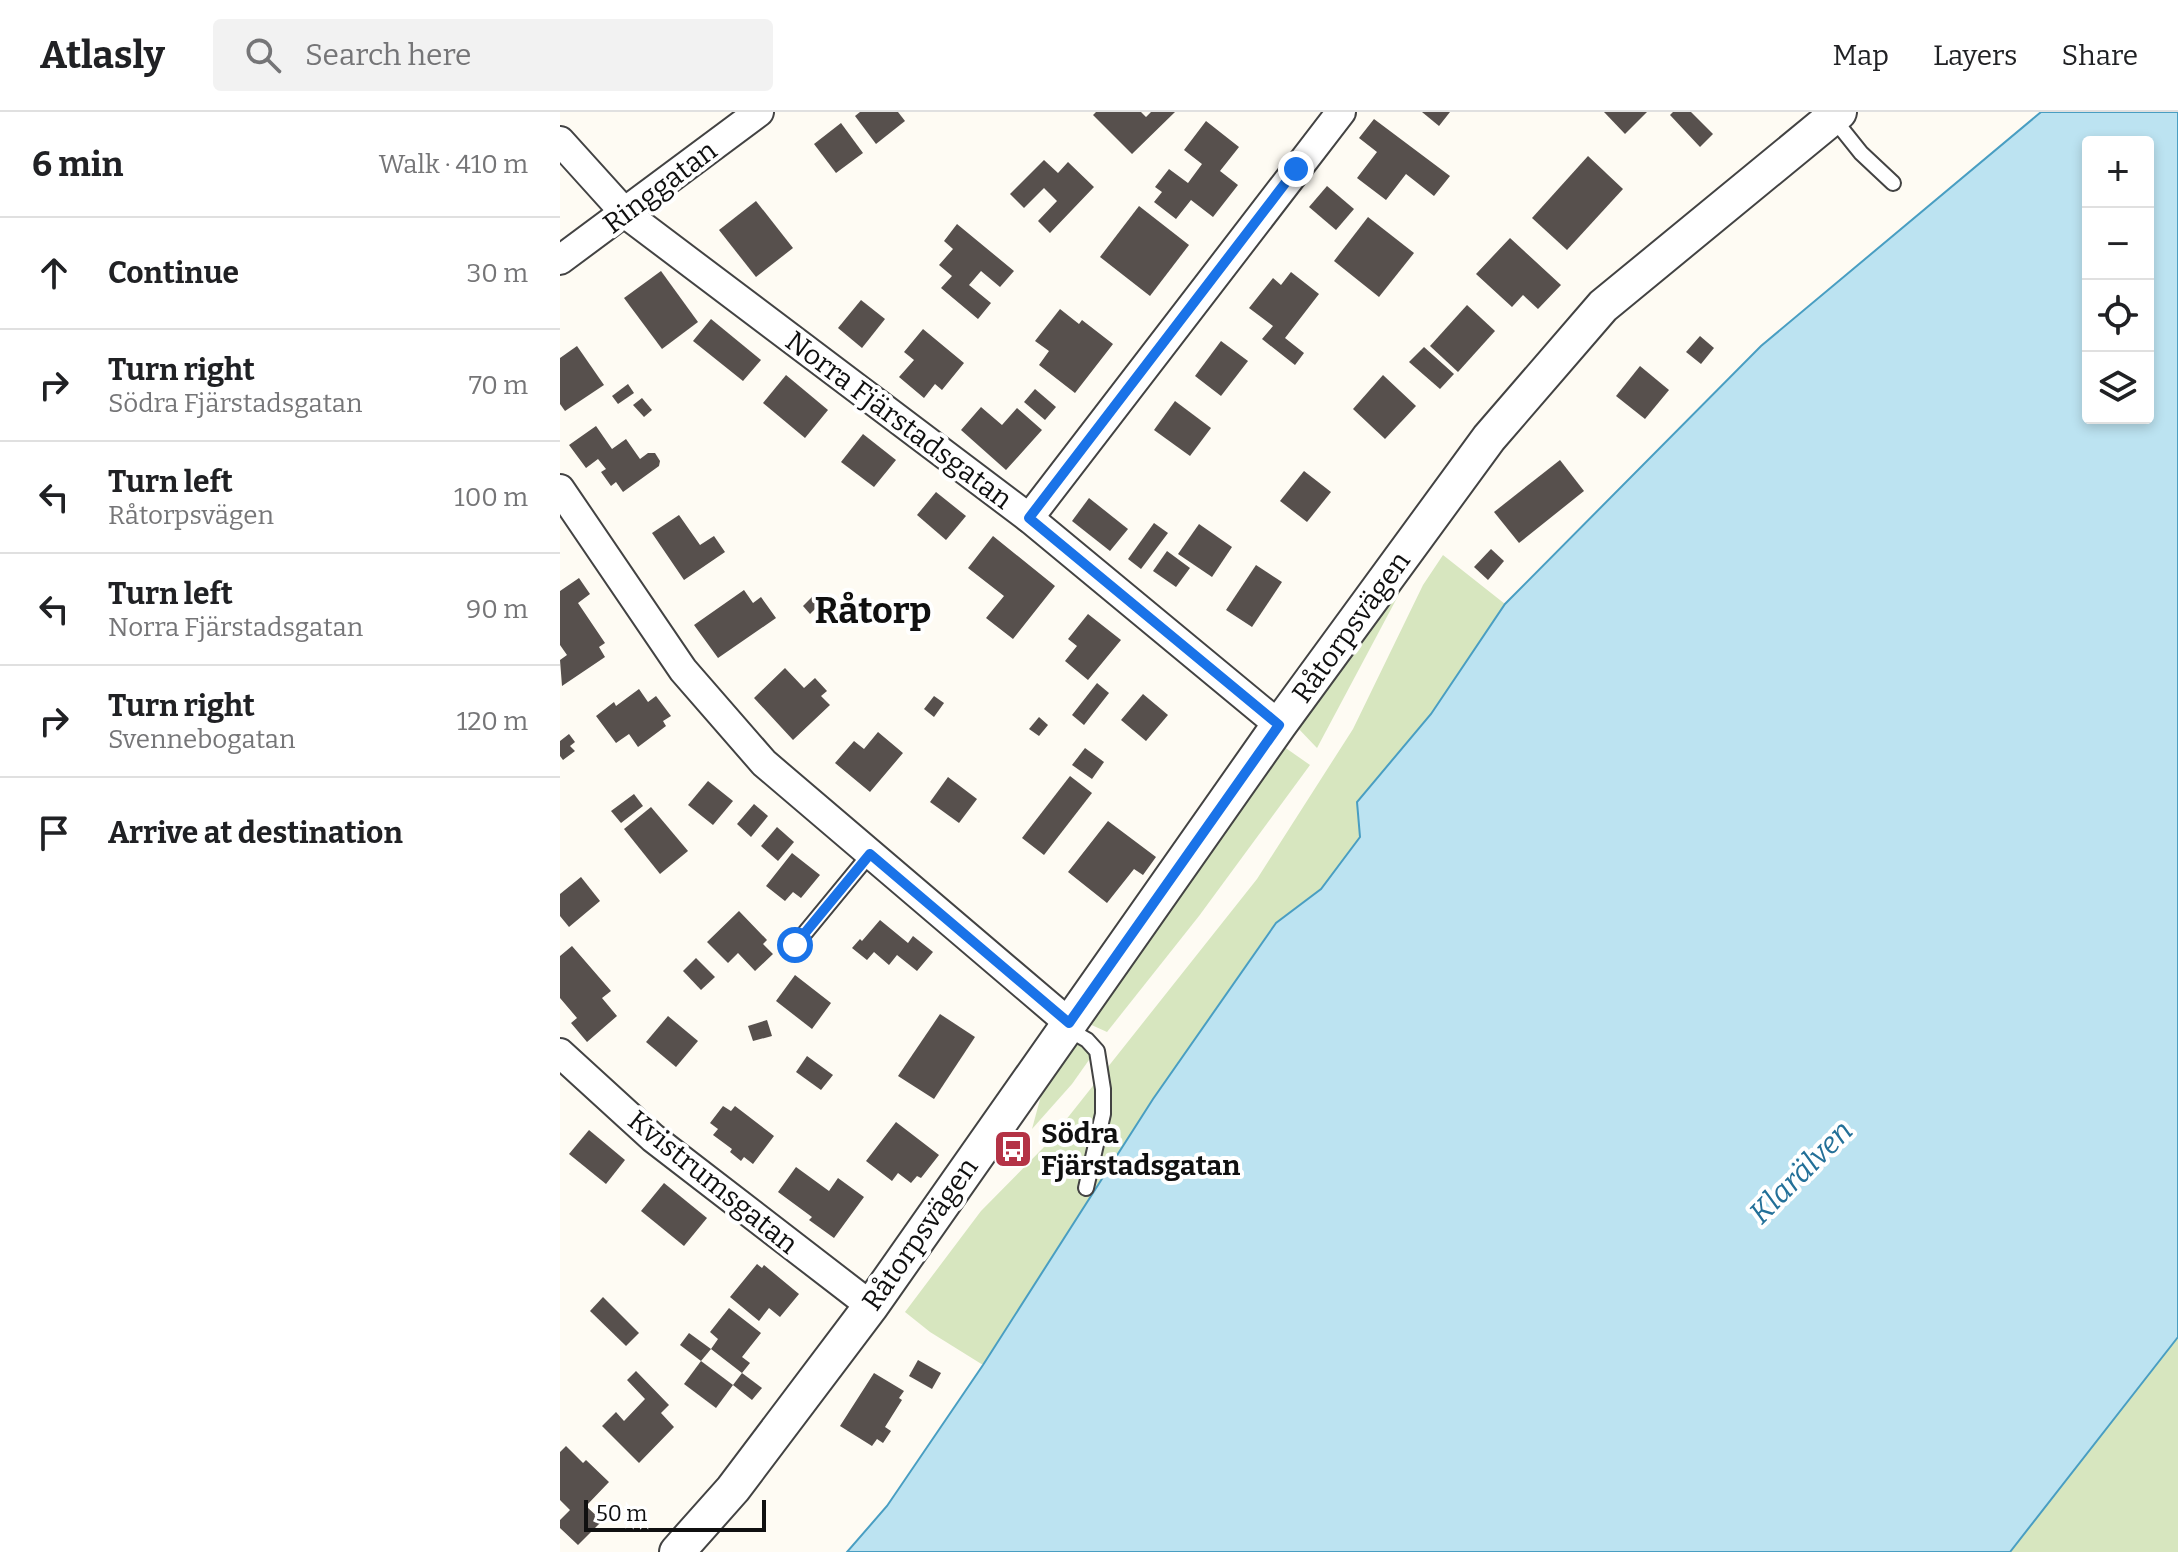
<!DOCTYPE html>
<html lang="en">
<head>
<meta charset="utf-8">
<style>
	:root { --surface:#fff; --page:#f2f2f2; --text:#202124; --muted:#757577; --line:#e0e0e0 }
	body { margin:0; font-family:Bitter,serif; background:var(--page); color:var(--text) }
	.controls { position:absolute; right:24px; top:24px; display:grid; overflow:hidden; border-radius:8px; box-shadow:0 4px 12px #0003 }
	.controls button { width:72px; height:72px; display:grid; place-items:center; padding:0; border:0; border-bottom:2px solid var(--line); background:var(--surface); color:var(--text); font:40px sans-serif }
	.scale { position:absolute; left:24px; bottom:20px; width:182px; box-sizing:border-box; padding-left:8px; border:4px solid #101010; border-top:0; font-size:22px; line-height:28px; white-space:nowrap; color:#101010; -webkit-text-stroke:6px #fff; paint-order:stroke }
	.stop { position:absolute; width:24px; height:24px; margin:-18px; border:6px solid #1a73e8; border-radius:50%; background:#fff }
	.stop.end { background:#1a73e8; border-color:#fff; box-shadow:0 2px 8px #0008 }
	.list { margin:0; padding:0; list-style:none }
	h2 { display:flex; justify-content:space-between; align-items:center; height:104px; margin:0; padding:0 32px; font-size:34px }
	h2 small { font-size:26px; font-weight:400; color:var(--muted) }
	.list li { display:grid; grid-template-columns:52px 1fr auto; gap:24px; align-items:center; box-sizing:border-box; height:112px; padding:0 32px; border-top:2px solid var(--line) }
	.list b { display:block; font-size:30px; white-space:nowrap }
	.list p { margin:0; font-size:26px; white-space:nowrap; color:var(--muted) }
	.list em { font-size:26px; font-style:normal; color:var(--muted) }
	.icon { flex:none; width:44px; height:44px; fill:none; stroke:currentColor; stroke-width:2; stroke-linecap:round; stroke-linejoin:round }
	.map { position:relative; flex:none; width:1618px; height:1440px; overflow:hidden }
	header { display:flex; align-items:center; gap:48px; box-sizing:border-box; height:112px; padding:0 40px; background:var(--surface); border-bottom:2px solid var(--line) }
	header strong { font-size:38px }
	nav { display:flex; gap:44px; margin-inline-start:auto; font-size:28px }
	.search { width:560px; height:72px; background:var(--page); display:flex; align-items:center; gap:20px; box-sizing:border-box; padding:0 28px; border-radius:8px; color:var(--muted); font-size:30px }
	main { display:flex }
	aside { flex:1; background:var(--surface) }
	.map>svg:first-child { display:block }
	.green { fill:#d7e6bf }
	.water { fill:#bce3f1; stroke:#499ec2; stroke-width:2; fill-rule:evenodd }
	.building { fill:#57504d }
	.lines { fill:none; stroke-linecap:round; stroke-linejoin:round }
	.service-casing { stroke:#434343; stroke-width:18 }
	.minor-casing { stroke:#434343; stroke-width:32 }
	.tertiary-casing { stroke:#434343; stroke-width:38 }
	.service { stroke:#fff; stroke-width:14 }
	.minor { stroke:#fff; stroke-width:28 }
	.tertiary { stroke:#fff; stroke-width:34 }
	.route { stroke:#1a73e8; stroke-width:10 }
	.labels { text-anchor:middle; dominant-baseline:central; stroke-width:8; stroke-linejoin:round; paint-order:stroke }
	.street-label { font-size:28px; fill:#101010; stroke:#fff }
	.poi-label { font-size:28px; font-weight:bold; fill:#101010; stroke:#fff; text-anchor:start }
	.water-label { font-size:30px; font-style:italic; fill:#237098; stroke:#fff }
	.district-label { font-size:36px; font-weight:bold; fill:#101010; stroke:#fff }
</style>
</head>
<body>
<header>
<strong>Atlasly</strong>
<div class="search"><svg class="icon" aria-label="search" viewBox="0 0 24 24"><circle cx="10" cy="10" r="6"/><path d="M15 15l6 6"/></svg>Search here</div>
<nav><a>Map</a><a>Layers</a><a>Share</a></nav>
</header>
<main>
<aside>
<h2>6 min<small>Walk · 410 m</small></h2>
<ul class="list">
<li><svg class="icon" aria-label="ahead" viewBox="0 0 24 24"><path d="M12 20V5M6 11l6-6 6 6"/></svg><div><b>Continue</b></div><em>30 m</em></li>
<li><svg class="icon" aria-label="right" viewBox="0 0 24 24"><path d="M7 20v-9h11M14 6l5 5-5 5"/></svg><div><b>Turn right</b><p>Södra Fjärstadsgatan</p></div><em>70 m</em></li>
<li><svg class="icon" aria-label="left" viewBox="0 0 24 24"><path d="M17 20v-9H6M10 6l-5 5 5 5"/></svg><div><b>Turn left</b><p>Råtorpsvägen</p></div><em>100 m</em></li>
<li><svg class="icon" aria-label="left" viewBox="0 0 24 24"><path d="M17 20v-9H6M10 6l-5 5 5 5"/></svg><div><b>Turn left</b><p>Norra Fjärstadsgatan</p></div><em>90 m</em></li>
<li><svg class="icon" aria-label="right" viewBox="0 0 24 24"><path d="M7 20v-9h11M14 6l5 5-5 5"/></svg><div><b>Turn right</b><p>Svennebogatan</p></div><em>120 m</em></li>
<li><svg class="icon" aria-label="arrive" viewBox="0 0 24 24"><path d="M6 21V4h12l-3 4 3 4H6"/></svg><div><b>Arrive at destination</b></div></li>
</ul>
</aside>
<div class="map">
<svg width="1618" height="1440" viewBox="0 0 1618 1440">
	<rect width="100%" height="100%" fill="#fefbf3"/>
	<!-- green -->
	<g class="green">
		<path d="M883,443l62,49 -74,110 -74,88 3,35 -39,52 -46,34 -122,176 -170,266 -53,-33 -25,-20 76,-101 65,-66 211,-266 96,-150 70,-144z"/>
		<path d="M854,454l-97,182 -22,-23z"/>
		<path d="M720,632l30,21 -111,151 -92,116 -22,-10z"/>
		<path d="M514,927l22,11 -24,34 -40,45 14,-52z"/>
		<path d="M1618,1225v215h-168z"/>
	</g>
	<!-- water -->
	<path class="water" d="M1481,0h137v1225l-168,215h-1163l40,-46 96,-141 170,-266 123,-176 45,-34 39,-52 -3,-35 74,-88 74,-110 256,-258zM1528,30h60v276h-60z"/>
	<!-- building -->
	<g class="building">
		<path d="M300,0h38l7,9 -29,23 -21,-28z"/>
		<path d="M536,0h45l5,5 5,-5h24l-43,42 -39,-39z"/>
		<path d="M862,0h28l-11,14z"/>
		<path d="M1044,0h43l-22,22z"/>
		<path d="M1113,0h18l22,22 -13,13 -30,-32z"/>
		<path d="M814,7l76,57 -16,20 -28,-22 -20,26 -29,-22 20,-26 -18,-14z"/>
		<path d="M646,9l33,26 -19,24 18,14 -25,32 -22,-17 -15,19 -22,-17 8,-10 -7,-5 14,-18 19,14 14,-19 -18,-14z"/>
		<path d="M281,11l22,30 -27,20 -22,-29z"/>
		<path d="M1028,44l35,33 -56,61 -35,-32z"/>
		<path d="M484,48l14,13 10,-11 26,25 -44,46 -12,-12 19,-20 -13,-13 -20,20 -14,-14z"/>
		<path d="M767,74l27,23 -18,21 -27,-23z"/>
		<path d="M196,89l37,47 -37,29 -37,-47z"/>
		<path d="M579,94l50,39 -39,51 -50,-39z"/>
		<path d="M808,105l46,36 -35,44 -45,-36z"/>
		<path d="M397,112l57,47 -14,16 -19,-16 -12,14 22,18 -13,16 -37,-31 11,-12 -13,-11 14,-16 -9,-8z"/>
		<path d="M950,126l51,47 -23,24 -15,-14 -11,12 -36,-33z"/>
		<path d="M101,159l37,51 -36,27 -38,-51z"/>
		<path d="M731,160l28,22 -34,44 19,15 -9,12 -33,-26 11,-13 -24,-18 24,-30 8,7z"/>
		<path d="M301,188l24,19 -23,29 -24,-20z"/>
		<path d="M907,193l28,26 -37,41 -28,-26z"/>
		<path d="M500,197l19,15 3,-4 31,24 -38,49 -36,-28 10,-14 -14,-10z"/>
		<path d="M151,207l50,41 -18,21 -50,-40z"/>
		<path d="M363,217l41,34 -22,27 -7,-6 -11,14 -25,-21 15,-17 -10,-8z"/>
		<path d="M1140,224l14,12 -13,16 -15,-12z"/>
		<path d="M661,229l27,20 -27,35 -26,-20z"/>
		<path d="M17,234l27,39 -39,26 -5,-7v-46z"/>
		<path d="M864,235l30,27 -14,15 -31,-27z"/>
		<path d="M1080,254l29,24 -24,29 -29,-23z"/>
		<path d="M226,263l42,35 -23,28 -42,-35z"/>
		<path d="M823,263l33,31 -31,33 -32,-30z"/>
		<path d="M68,272l6,9 -16,11 -6,-8z"/>
		<path d="M475,277l21,18 -11,13 -21,-18z"/>
		<path d="M82,286l10,12 -8,7 -11,-12z"/>
		<path d="M615,289l36,27 -21,28 -36,-26z"/>
		<path d="M421,295l21,18 15,-17 25,22 -36,40 -45,-40z"/>
		<path d="M36,314l16,23 14,-10 14,20 8,-6h7l5,8 -1,5 -36,26 -7,-10 -5,4 -10,-14 5,-3 -8,-10 -12,9 -17,-23z"/>
		<path d="M303,322l33,26 -22,27 -33,-25z"/>
		<path d="M1000,348l24,31 -65,52 -25,-31z"/>
		<path d="M744,359l27,21 -24,30 -27,-21z"/>
		<path d="M376,380l30,24 -20,24 -29,-25z"/>
		<path d="M529,386l39,31 -18,22 -38,-30z"/>
		<path d="M119,403l21,30 14,-9 11,16 -41,28 -32,-47z"/>
		<path d="M594,411l14,10 -27,36 -13,-10z"/>
		<path d="M639,412l33,23 -20,30 -34,-23z"/>
		<path d="M433,424l62,50 -42,53 -27,-21 18,-22 -36,-28z"/>
		<path d="M931,437l13,12 -16,19 -14,-13z"/>
		<path d="M607,439l23,17 -14,19 -23,-16z"/>
		<path d="M696,453l26,17 -30,45 -26,-17z"/>
		<path d="M19,466l11,16 -12,9 27,40 -6,4 6,10 -43,29 -2,-26 7,-5 -7,-10v-54z"/>
		<path d="M184,478l9,13 8,-6 15,21 -58,40 -24,-33z"/>
		<path d="M254,483l7,8 -11,11 -7,-8z"/>
		<path d="M528,502l33,26 -33,40 -23,-19 12,-15 -9,-7z"/>
		<path d="M225,556l19,20 11,-10 12,13 -6,5 9,9 -37,35 -39,-42z"/>
		<path d="M537,571l12,10 -25,32 -12,-10z"/>
		<path d="M79,577l9,13 8,-6 15,20 -8,5 3,5 -28,21 -9,-13 -13,9 -20,-27 18,-14 2,4z"/>
		<path d="M583,582l25,21 -22,26 -25,-21z"/>
		<path d="M374,584l10,7 -10,14 -10,-8z"/>
		<path d="M479,605l9,8 -9,11 -10,-7z"/>
		<path d="M318,620l25,21 -33,39 -35,-29 19,-22 10,8z"/>
		<path d="M9,622l6,8 -5,4 5,5 -12,9 -3,-4v-15z"/>
		<path d="M525,636l19,14 -12,17 -20,-14z"/>
		<path d="M510,664l22,17 -48,62 -22,-17z"/>
		<path d="M388,665l29,22 -18,24 -29,-21z"/>
		<path d="M148,669l25,20 -20,24 -25,-20z"/>
		<path d="M74,682l9,12 -22,17 -10,-12z"/>
		<path d="M194,692l14,12 -17,21 -14,-13z"/>
		<path d="M91,695l37,44 -28,23 -36,-45z"/>
		<path d="M548,709l48,36 -13,18 -9,-6 -27,34 -39,-31z"/>
		<path d="M217,715l17,15 -16,19 -17,-15z"/>
		<path d="M232,741l28,22 -19,23 -8,-6 -8,9 -19,-15z"/>
		<path d="M21,765l19,24 -31,26 -9,-11v-22z"/>
		<path d="M179,799l28,29 -4,4 10,10 -18,17 -17,-18 -10,10 -21,-21z"/>
		<path d="M320,808l28,23 5,-7 20,16 -16,19 -20,-16 -8,10 -15,-13 -7,8 -15,-12 8,-9 2,2z"/>
		<path d="M12,834l39,45 -9,7 15,18 -30,26 -16,-19 6,-5 -17,-20v-42z"/>
		<path d="M136,846l19,19 -14,13 -18,-19z"/>
		<path d="M235,863l36,28 -19,26 -36,-28z"/>
		<path d="M380,902l35,23 -41,62 -36,-23z"/>
		<path d="M108,904l30,25 -22,26 -30,-25z"/>
		<path d="M207,908l5,16 -19,5 -5,-15z"/>
		<path d="M247,944l26,19 -12,15 -25,-18z"/>
		<path d="M163,994l8,5 4,-5 39,30 -21,28 -9,-7 -3,4 -11,-9 2,-3 -19,-14 5,-6 -8,-6z"/>
		<path d="M336,1010l43,33 -18,23 -4,-2 -6,7 -13,-10 -6,8 -26,-20z"/>
		<path d="M29,1018l36,30 -19,24 -37,-30z"/>
		<path d="M236,1055l33,24 9,-13 26,19 -30,41 -25,-18 3,-3 -34,-25z"/>
		<path d="M104,1071l43,35 -23,28 -43,-35z"/>
		<path d="M197,1152l5,4 2,-3 35,29 -19,23 -11,-9 -10,13 -29,-24z"/>
		<path d="M43,1185l36,36 -13,13 -36,-35z"/>
		<path d="M169,1196l32,25 -19,24 8,6 -8,10 -31,-24 7,-10 -8,-7z"/>
		<path d="M129,1221l22,16 -10,12 -21,-16z"/>
		<path d="M358,1248l23,13 -9,16 -23,-13z"/>
		<path d="M141,1249l32,24 -17,23 -32,-24z"/>
		<path d="M76,1259l33,34 -8,8 13,14 -35,36 -37,-37 14,-14 8,9 21,-22 -18,-19z"/>
		<path d="M182,1261l20,15 -10,12 -19,-15z"/>
		<path d="M314,1261l30,18 -5,7 3,2 -17,27 6,4 -8,12 -6,-4 -5,7 -32,-20z"/>
		<path d="M6,1334l17,17 3,-3 23,22 -23,24 16,15 -24,24 -18,-17v-8l10,-10 -10,-10v-48z"/>
	</g>
	<g class="lines">
		<!-- service casing -->
		<g class="service-casing">
			<g id="service">
				<path d="M1273,6l28,35 32,30"/>
				<path d="M235,833l75,-91"/>
				<path d="M506,916l21,12 10,11 6,38v25l-17,74"/>
			</g>
		</g>
		<!-- minor casing -->
		<g class="minor-casing">
			<g id="minor">
				<path d="M0,29l66,73 403,304 250,207"/>
				<path d="M0,148l199,-148"/>
				<path d="M0,377l123,181 81,93 305,260"/>
				<path d="M469,406l312,-406"/>
				<path d="M0,941l93,85 218,168"/>
			</g>
		</g>
		<!-- tertiary casing -->
		<g class="tertiary-casing">
			<path id="tertiary" d="M117,1440l56,-63 138,-183 408,-581 210,-287 114,-132 236,-194"/>
		</g>
		<!-- service -->
		<use href="#service" class="service"/>
		<!-- minor -->
		<use href="#minor" class="minor"/>
		<!-- tertiary -->
		<use href="#tertiary" class="tertiary"/>
	</g>
	<g class="lines">
		<!-- route -->
		<path class="route" d="M235,833l75,-91 199,169 210,-298 -250,-207 267,-349"/>
	</g>
	<!-- icons -->
	<defs>
		<g id="bus-square" transform="scale(2)"><rect x="-9" y="-9" width="18" height="18" rx="4" fill="#b43346" stroke="#fff"/><path d="M-5-6H5V4H4V6H2V4H-2V6H-4V4H-5ZM-3.5-4V0h7V-4ZM-3.5 1.2v1.5H-2V1.2ZM2 1.2v1.5H3.5V1.2Z" fill="#fff"/></g>
	</defs>
	<g fill-rule="evenodd">
		<use href="#bus-square" x="453" y="1037"/>
	</g>
	<g class="labels">
		<!-- street labels -->
		<g class="street-label">
			<text transform="translate(100 75) rotate(-37)">Ringgatan</text>
			<text transform="translate(339 308) rotate(37)">Norra Fjärstadsgatan</text>
			<text transform="translate(791 515) rotate(-54)">Råtorpsvägen</text>
			<text transform="translate(153 1070) rotate(39)">Kvistrumsgatan</text>
			<text transform="translate(360 1122) rotate(-55)">Råtorpsvägen</text>
		</g>
		<!-- poi labels -->
		<g class="poi-label">
			<text x="481" y="1021">Södra<tspan x="481" dy="32">Fjärstadsgatan</tspan></text>
		</g>
		<!-- water labels -->
		<g class="water-label">
			<text transform="translate(1241 1060) rotate(-45)">Klarälven</text>
		</g>
		<!-- district labels -->
		<g class="district-label">
			<text x="313" y="499">Råtorp</text>
		</g>
	</g>
</svg>
<div class="controls">
<button>+</button>
<button>−</button>
<button><svg class="icon" aria-label="locate" viewBox="0 0 24 24"><circle cx="12" cy="12" r="6"/><path d="M12 2v4M12 18v4M2 12h4M18 12h4"/></svg></button>
<button><svg class="icon" aria-label="layers" viewBox="0 0 24 24"><path d="M12 4l9 5-9 5-9-5zM3 14l9 5 9-5"/></svg></button>
</div>
<div class="scale">50 m</div>
<div class="stop" style="left:235px;top:833px"></div>
<div class="stop end" style="left:736px;top:57px"></div>
</div>
</main>
</body>
</html>
